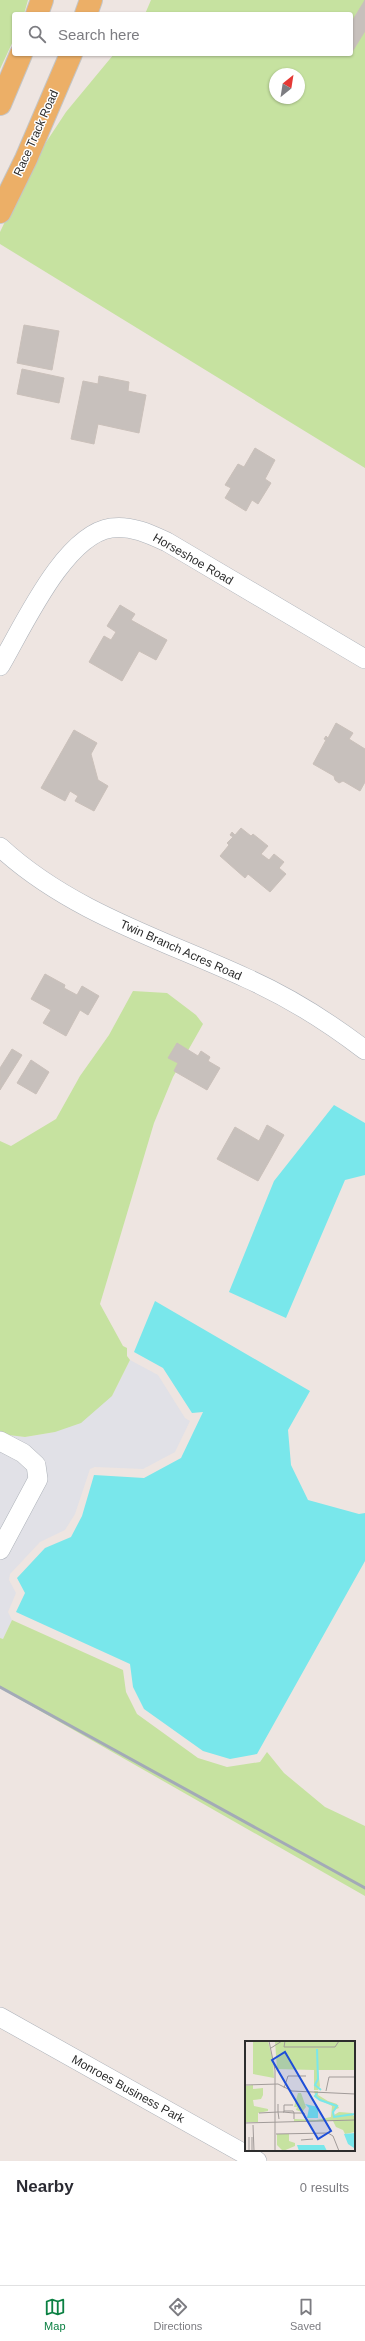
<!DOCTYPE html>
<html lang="en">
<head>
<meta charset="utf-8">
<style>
	:root { --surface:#fff; --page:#f7f7f7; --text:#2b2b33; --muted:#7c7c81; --line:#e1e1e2; --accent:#0b8043 }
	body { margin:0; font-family:Arial,sans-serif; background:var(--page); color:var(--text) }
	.compass { position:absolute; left:269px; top:68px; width:36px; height:36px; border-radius:50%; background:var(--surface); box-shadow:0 1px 3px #0004; rotate:30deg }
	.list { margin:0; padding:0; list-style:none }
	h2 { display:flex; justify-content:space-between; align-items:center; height:52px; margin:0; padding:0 16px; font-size:17px }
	h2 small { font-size:13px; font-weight:400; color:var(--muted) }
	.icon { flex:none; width:22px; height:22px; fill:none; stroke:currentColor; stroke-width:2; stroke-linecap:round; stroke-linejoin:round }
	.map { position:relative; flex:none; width:365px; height:2161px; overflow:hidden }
	.search { position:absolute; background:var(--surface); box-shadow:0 1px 3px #0004; left:12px; right:12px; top:12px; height:44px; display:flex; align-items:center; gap:10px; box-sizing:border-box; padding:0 14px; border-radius:4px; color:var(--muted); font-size:15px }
	.sheet { height:124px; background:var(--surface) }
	nav { display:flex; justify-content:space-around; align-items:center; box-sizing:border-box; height:56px; border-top:1px solid var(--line); background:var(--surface); font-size:11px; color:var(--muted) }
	nav a { display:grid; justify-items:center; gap:2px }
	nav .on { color:var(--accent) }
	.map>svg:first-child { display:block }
	.industrial { fill:#e1e1e7 }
	.green { fill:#c6e2a0; fill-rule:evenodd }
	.water { fill:#79e7eb }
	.building { fill:#c7c0bc; stroke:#cac0ba }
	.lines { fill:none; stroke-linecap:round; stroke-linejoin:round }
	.minor-casing { stroke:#adb2b9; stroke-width:20 }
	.major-casing { stroke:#c4c4c4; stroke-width:24 }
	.minor { stroke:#fff; stroke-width:19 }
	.major { stroke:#ecaf67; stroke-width:22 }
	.rail { stroke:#a3aab7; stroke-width:3 }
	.labels { text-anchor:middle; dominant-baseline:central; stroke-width:3; stroke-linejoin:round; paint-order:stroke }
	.street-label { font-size:12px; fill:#2d2d2d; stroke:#fff }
	.inset-river { fill:none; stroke:#79e7eb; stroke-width:2 }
	.inset-road { fill:none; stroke:#a19b99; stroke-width:1 }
	.view { fill:#1d4ed8; fill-opacity:0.15; stroke:#1d4ed8; stroke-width:2 }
	.inset-edge { fill:none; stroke:#2d2d2d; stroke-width:2 }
</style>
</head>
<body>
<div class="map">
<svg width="365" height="2161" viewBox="0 0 365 2161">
	<rect width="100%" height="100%" fill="#eee5e1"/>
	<!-- industrial -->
	<path class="industrial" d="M130,1360l28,15 27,43 5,3 -15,31 -32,17 -48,-2 -5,2 -15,45 -10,16 -25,12 -30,32 -1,6 7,13 -8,19 4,8 -9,19 -3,-1v-204l25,3 30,-5 57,-36z"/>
	<!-- green -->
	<g class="green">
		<path d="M0,0h28l-4,14h-10v25l-14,30z"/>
		<path d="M151,0h214v468l-365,-224v-12l35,-73 31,-47 48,-58h237v-40h-206zM275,74h24v24h-24z"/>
		<path d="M133,991l34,2 29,22 7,9 -30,53 -19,46 -54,181 23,42 4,2v8l3,4 -18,36 -31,27 -26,9 -30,5 -25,-3v-293l11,5 45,-27 24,-43 29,-41z"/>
		<path d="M12,1620l111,50 3,22 11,22 61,44 29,9 33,-5 7,-10 17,21 41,34 40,19v70l-365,-208v-50l3,1z"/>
	</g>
	<!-- water -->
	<g class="water">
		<path d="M334,1105l31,18v52l-20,5 -59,138 -57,-26 45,-111z"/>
		<path d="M155,1301l155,90 -22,39 3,35 17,35 51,14 6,-1v48l-108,193 -27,5 -27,-8 -59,-42 -11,-22 -3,-23 -114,-52 9,-19 -8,-15 28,-30 26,-11 11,-21 12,-41 50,3 37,-20 22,-46 -11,1 -29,-45 -29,-16z"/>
	</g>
	<!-- building -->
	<g class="building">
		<path d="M365,0v31l-13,21 -1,-29z"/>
		<path d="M24,325l35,6 -7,39 -35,-7z"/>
		<path d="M22,369l42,9 -5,25 -42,-9z"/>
		<path d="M99,376l30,6 -1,9 18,4 -7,38 -41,-9 -4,20 -23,-5 12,-58 15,3z"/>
		<path d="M255,448l20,12 -10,19 6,4 -13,21 -6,-4 -6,11 -21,-13 6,-10 -6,-3 13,-21 6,3z"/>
		<path d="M120,605l15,9 -4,6 36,20 -11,20 -17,-9 -17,30 -33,-19 15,-26 7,4 5,-8 -9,-6z"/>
		<path d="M336,723l17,10 -4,6 16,10v33l-5,9 -17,-10 -4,2 -4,-3 -1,-4 -21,-12 13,-24 -2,-1 2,-3 2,2z"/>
		<path d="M74,730l23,13 -6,11 7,26 10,6 -14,25 -19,-10 3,-5 -8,-5 -5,10 -24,-13z"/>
		<path d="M241,828l10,8 2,-2 15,12 -7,8 8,6 5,-6 10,8 -5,6 7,6 -16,18 -22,-18 -3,4 -25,-22 9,-11 -2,-2 6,-6 -3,-2 2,-3 3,3z"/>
		<path d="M45,974l20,11 -1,3 13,7 5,-9 17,10 -11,19 -8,-5 -14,26 -23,-13 8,-13 -20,-11z"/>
		<path d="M177,1043l21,13 3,-5 9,6 -2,4 12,7 -13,22 -33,-19 4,-8 -10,-5z"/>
		<path d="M12,1049l10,6 -22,35v-22z"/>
		<path d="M31,1060l18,12 -13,22 -19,-11z"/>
		<path d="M267,1125l17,10 -26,46 -41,-22 18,-32 24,14z"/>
	</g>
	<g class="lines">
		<!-- minor casing -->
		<g class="minor-casing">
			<g id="minor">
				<path d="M0,666c23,-39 64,-131 111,-138 20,-3 39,6 56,14l198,117"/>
				<path d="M0,847c69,64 161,92 246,131 43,19 81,43 119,72"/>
				<path d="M0,1441l23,12 13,12 2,14 -38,71"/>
				<path d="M0,2017l257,144"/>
			</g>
		</g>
		<!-- major casing -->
		<g class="major-casing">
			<g id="major">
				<path d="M37,14l5,-14"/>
				<path d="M86,14l5,-14"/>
				<path d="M0,104l21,-50"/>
				<path d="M0,212l26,-53 45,-105"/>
			</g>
		</g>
		<!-- minor -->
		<use href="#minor" class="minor"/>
		<!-- major -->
		<use href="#major" class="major"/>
		<!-- rail -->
		<path class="rail" d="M0,1687l365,201"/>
	</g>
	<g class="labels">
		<!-- street labels -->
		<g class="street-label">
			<text transform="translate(36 133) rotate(-66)">Race Track Road</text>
			<text transform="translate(193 559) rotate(30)">Horseshoe Road</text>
			<text transform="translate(181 950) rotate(24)">Twin Branch Acres Road</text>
			<text transform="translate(128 2089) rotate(29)">Monroes Business Park</text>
		</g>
	</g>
	<!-- overview -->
	<g transform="translate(245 2041)">
		<rect width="110" height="110" fill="#eee5e1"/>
		<path d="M8,0h15l5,20 1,17 -21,-4zM30,0h80v29h-37l2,16 -2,4h-4v-20l-37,-1zM8,44v4l10,-1v7l-2,4 -8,1 1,6 14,3v2l-10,2v9h-13v-36zM69,50h4v4l10,6 9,3 2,4 -5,2v5l5,-3 13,1 3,5v14l-10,2 -2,-4 -7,-3 -3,-6 -39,1v-3l22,1 15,-3 1,-11 -16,-8zM53,52h3l5,14 -4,5 -6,-2 1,-3h-3zM32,93h12v7l6,2v3l-12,5 -6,-6z" fill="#c6e2a0"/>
		<path d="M60,63l13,3v11h-11l2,-10zM110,92v14l-1,1 -6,-4 -4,-10zM52,104h27l3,6h-28z" fill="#79e7eb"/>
		<path class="inset-river" d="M72,8l1,30 -3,6 6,5M72,52l-2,3 5,4 17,6 -4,6 1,5 21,-3"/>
		<path class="inset-road" d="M24,0l6,29v81M40,0l-1,6h51l4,-6M26,7l11,-7M0,44l33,-1 14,7 63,3M110,46v17M39,47l4,-12h18M81,50l3,-14h26M38,71l11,1 -1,-2h-9M14,72l19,-1v-8M34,78l-1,-7h6v-7h9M49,78v-6h10l1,5M0,82l110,-3M8,84l1,26M31,93l52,-1 5,3 6,15M0,96v14M4,96v14M7,96v14M56,99l12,-1"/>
		<path class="view" d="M40,11l46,79 -13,8 -46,-79z"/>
		<rect width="110" height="110" class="inset-edge"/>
	</g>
</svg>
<svg class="compass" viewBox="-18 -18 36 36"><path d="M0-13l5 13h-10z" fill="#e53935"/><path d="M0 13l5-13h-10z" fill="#7c7c81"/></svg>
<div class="search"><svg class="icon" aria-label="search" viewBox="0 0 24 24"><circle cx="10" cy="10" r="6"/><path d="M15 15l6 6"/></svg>Search here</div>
</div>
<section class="sheet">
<h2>Nearby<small>0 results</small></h2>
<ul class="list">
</ul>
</section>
<nav>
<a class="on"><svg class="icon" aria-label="map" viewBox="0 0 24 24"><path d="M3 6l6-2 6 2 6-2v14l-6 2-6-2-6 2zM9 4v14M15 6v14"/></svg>Map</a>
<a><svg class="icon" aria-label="directions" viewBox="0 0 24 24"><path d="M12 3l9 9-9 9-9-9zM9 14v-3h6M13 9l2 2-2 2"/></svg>Directions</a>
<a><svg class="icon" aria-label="saved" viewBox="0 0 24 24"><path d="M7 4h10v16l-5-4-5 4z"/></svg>Saved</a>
</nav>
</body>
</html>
